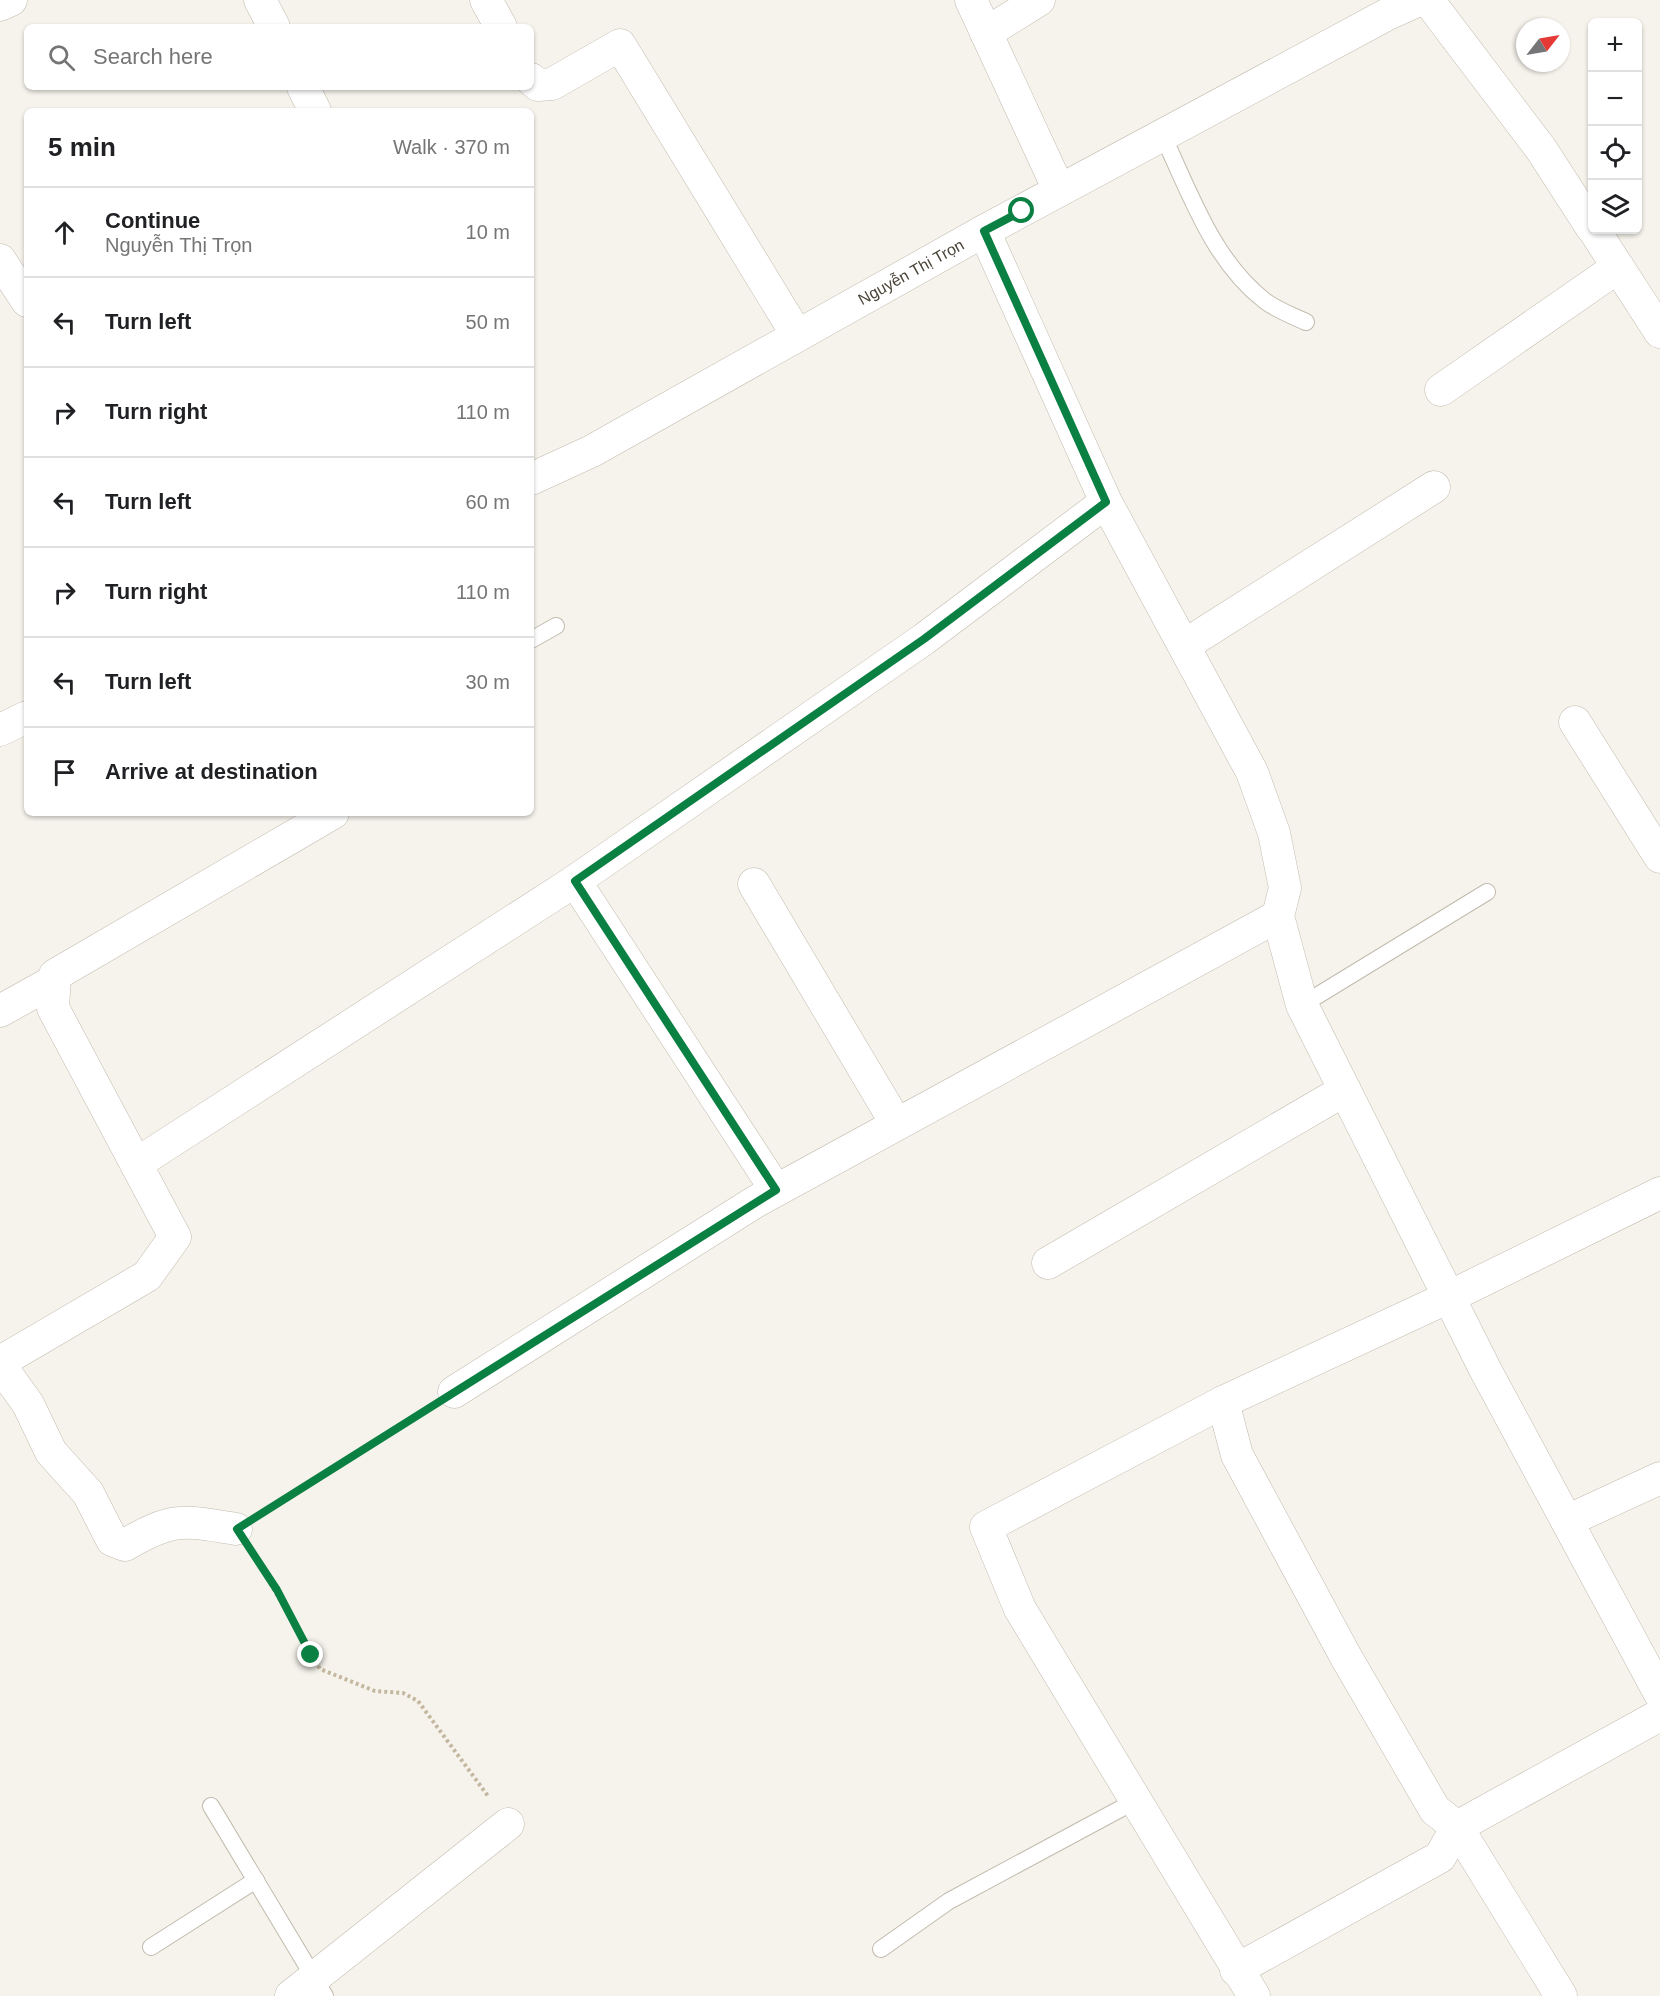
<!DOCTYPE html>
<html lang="en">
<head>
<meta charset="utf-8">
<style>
	:root { --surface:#fff; --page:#f2f2f2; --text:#202124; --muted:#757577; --line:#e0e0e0 }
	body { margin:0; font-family:Helvetica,sans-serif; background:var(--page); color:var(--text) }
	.controls { position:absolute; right:18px; top:18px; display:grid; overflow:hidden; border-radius:9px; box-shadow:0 2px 4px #0004 }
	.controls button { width:54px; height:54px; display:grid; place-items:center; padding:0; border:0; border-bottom:2px solid var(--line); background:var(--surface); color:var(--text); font:30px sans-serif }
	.compass { position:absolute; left:1516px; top:18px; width:54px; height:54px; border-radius:50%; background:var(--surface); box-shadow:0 2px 4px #0004; rotate:59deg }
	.stop { position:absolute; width:18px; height:18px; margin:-14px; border:4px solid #0b8043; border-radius:50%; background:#fff }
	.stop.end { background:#0b8043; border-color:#fff; box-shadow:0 2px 6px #0008 }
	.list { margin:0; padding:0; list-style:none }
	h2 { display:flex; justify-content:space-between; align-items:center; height:78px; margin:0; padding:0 24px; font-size:26px }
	h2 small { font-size:20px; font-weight:400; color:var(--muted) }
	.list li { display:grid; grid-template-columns:39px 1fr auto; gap:18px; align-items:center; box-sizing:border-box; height:90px; padding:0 24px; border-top:2px solid var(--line) }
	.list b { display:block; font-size:22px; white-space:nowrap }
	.list p { margin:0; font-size:20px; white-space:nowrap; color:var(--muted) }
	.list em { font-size:20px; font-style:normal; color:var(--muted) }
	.icon { flex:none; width:33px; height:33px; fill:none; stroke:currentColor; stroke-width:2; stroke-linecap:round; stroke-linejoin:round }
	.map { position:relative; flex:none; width:1660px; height:1996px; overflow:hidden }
	.search { position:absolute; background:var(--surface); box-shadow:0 2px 4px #0004; left:24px; top:24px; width:510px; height:66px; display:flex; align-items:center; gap:15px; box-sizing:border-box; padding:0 21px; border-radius:9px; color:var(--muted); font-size:22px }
	.panel { position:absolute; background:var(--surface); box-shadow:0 2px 4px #0004; left:24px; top:108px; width:510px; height:708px; border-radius:9px }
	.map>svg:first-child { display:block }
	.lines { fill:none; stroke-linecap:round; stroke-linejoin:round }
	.lane-casing { stroke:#c2bbae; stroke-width:18 }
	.street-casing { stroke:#c2bbae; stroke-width:33 }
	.path { stroke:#c4b79f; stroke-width:4; stroke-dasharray:3 3; stroke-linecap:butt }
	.lane { stroke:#fff; stroke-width:16 }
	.street { stroke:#fff; stroke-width:32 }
	.route { stroke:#0b8043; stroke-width:8 }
	.labels { text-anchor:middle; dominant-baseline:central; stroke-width:6; stroke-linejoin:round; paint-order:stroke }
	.street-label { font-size:16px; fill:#4b4439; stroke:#fff }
</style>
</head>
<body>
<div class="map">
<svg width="1660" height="1996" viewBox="0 0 1660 1996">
	<rect width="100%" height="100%" fill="#f6f3ec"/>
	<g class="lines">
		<!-- lane casing -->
		<g class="lane-casing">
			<g id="lane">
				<path d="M1162,134c28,58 50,126 103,167 12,9 28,15 41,21"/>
				<path d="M531,640l25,-14"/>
				<path d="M1302,1005l185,-113"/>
				<path d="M211,1806l114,190"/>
				<path d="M151,1947l105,-67"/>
				<path d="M881,1949l68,-48 186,-100"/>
			</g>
		</g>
		<!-- street casing -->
		<g class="street-casing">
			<g id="street">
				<path d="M260,0l14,27"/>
				<path d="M486,0l15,27"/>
				<path d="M971,0l88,190"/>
				<path d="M1428,0l113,149 51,79"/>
				<path d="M0,5l11,-5"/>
				<path d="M986,33l53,-33"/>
				<path d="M531,79l7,6 14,-1 68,-39 177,290"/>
				<path d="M303,87l12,24"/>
				<path d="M1594,230l66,102"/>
				<path d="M984,231l122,271 146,270 22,61 11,55 -7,28 24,89 184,366 174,323"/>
				<path d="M0,260l27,41"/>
				<path d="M1441,390l177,-123"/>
				<path d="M531,479l61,-28 392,-220 404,-217 31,-14"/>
				<path d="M1185,645l249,-158"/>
				<path d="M1575,722l85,135"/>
				<path d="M0,730l27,-13"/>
				<path d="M754,884l142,239"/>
				<path d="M0,1011l54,-30"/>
				<path d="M136,1164l439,-283"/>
				<path d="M776,1190l-201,-309 349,-242 182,-137"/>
				<path d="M1048,1263l297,-173"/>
				<path d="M0,1362l147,-86 28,-39 -122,-229 2,-33 278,-162"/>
				<path d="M0,1365l28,39 23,48 37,41 24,47 13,5c47,-28 59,-25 111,-16"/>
				<path d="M454,1392l301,-190 523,-286"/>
				<path d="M1223,1402l14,53 109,202 89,153 22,17 203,-112"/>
				<path d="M1567,1521l93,-43"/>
				<path d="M1236,1970l204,-113 17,-30 104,169"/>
				<path d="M291,1996l217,-172"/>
				<path d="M1254,1996l-234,-387 -34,-82 237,-125 226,-105 211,-104"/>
			</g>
		</g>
		<!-- path -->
		<g class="path">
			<path d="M265,1511l159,-100"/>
			<path d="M255,1557l65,112 55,22 28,2 15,8 70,95"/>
		</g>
		<!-- lane -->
		<use href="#lane" class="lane"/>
		<!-- street -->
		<use href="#street" class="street"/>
	</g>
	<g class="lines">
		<!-- route -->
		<path class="route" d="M311,1655l-34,-65 -40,-61 539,-339 -201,-309 349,-242 182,-137 -122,-271 38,-20"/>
	</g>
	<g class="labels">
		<!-- street labels -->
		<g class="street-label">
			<text transform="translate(911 272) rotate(-29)">Nguyễn Thị Trọn</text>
		</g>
	</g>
</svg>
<div class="controls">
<button>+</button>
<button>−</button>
<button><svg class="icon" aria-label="locate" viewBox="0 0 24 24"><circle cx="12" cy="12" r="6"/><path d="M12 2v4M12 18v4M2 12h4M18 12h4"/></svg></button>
<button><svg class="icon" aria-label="layers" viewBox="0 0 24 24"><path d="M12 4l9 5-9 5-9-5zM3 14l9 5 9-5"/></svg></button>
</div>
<svg class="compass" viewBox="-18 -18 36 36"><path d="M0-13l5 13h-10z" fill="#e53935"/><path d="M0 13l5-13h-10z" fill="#757577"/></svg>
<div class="stop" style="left:1022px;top:211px"></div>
<div class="stop end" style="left:311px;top:1655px"></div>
<div class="search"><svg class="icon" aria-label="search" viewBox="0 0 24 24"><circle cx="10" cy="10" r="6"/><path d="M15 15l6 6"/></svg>Search here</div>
<section class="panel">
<h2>5 min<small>Walk · 370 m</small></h2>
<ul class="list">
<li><svg class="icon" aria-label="ahead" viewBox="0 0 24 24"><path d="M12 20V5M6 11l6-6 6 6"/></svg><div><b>Continue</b><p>Nguyễn Thị Trọn</p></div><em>10 m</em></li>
<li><svg class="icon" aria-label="left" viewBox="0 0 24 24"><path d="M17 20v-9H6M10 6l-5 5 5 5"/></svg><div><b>Turn left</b></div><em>50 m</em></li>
<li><svg class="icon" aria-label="right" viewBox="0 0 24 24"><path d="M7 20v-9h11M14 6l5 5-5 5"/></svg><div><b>Turn right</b></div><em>110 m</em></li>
<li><svg class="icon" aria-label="left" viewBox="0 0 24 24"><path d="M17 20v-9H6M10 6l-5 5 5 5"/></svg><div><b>Turn left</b></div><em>60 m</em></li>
<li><svg class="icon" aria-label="right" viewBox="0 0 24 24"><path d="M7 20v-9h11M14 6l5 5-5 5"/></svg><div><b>Turn right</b></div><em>110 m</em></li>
<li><svg class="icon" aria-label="left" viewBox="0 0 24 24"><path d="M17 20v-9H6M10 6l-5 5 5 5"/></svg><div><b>Turn left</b></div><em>30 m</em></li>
<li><svg class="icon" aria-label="arrive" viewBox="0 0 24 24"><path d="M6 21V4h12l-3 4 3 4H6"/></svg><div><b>Arrive at destination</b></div></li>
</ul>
</section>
</div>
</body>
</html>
